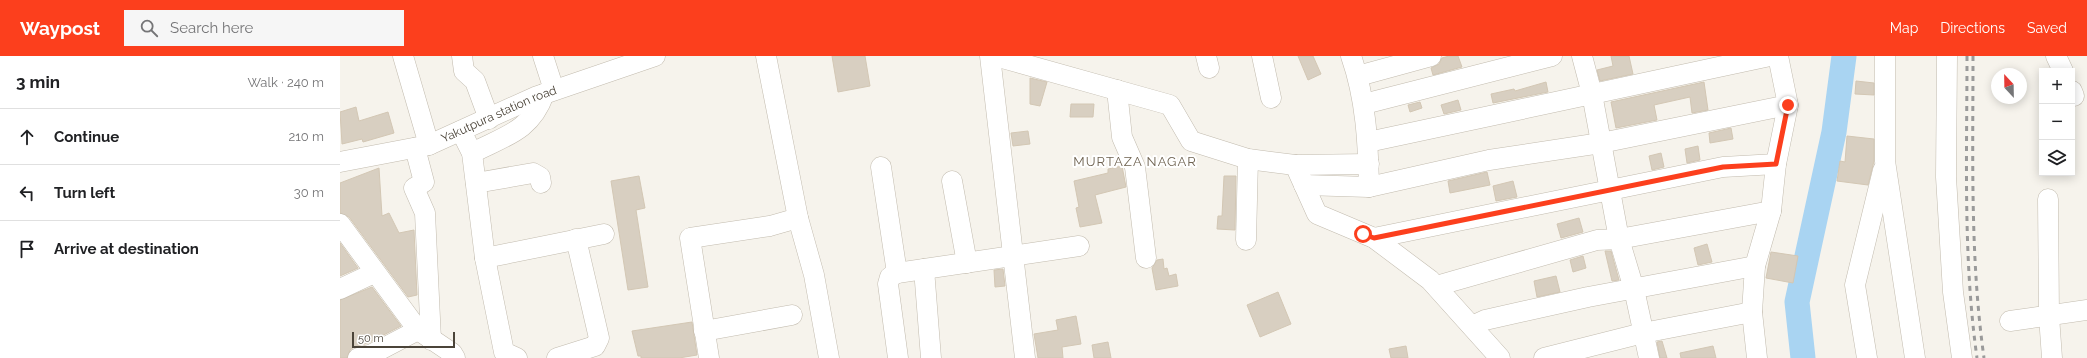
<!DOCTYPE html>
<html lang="en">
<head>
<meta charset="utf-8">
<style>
	:root { --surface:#fff; --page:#f6f6f6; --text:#202124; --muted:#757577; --line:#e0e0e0; --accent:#fc3f1d }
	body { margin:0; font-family:Raleway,sans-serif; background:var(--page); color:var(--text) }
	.controls { position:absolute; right:12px; top:12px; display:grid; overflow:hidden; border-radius:0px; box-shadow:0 2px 10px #0003 }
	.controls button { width:36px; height:36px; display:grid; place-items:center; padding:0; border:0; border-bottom:1px solid var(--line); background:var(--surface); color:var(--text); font:20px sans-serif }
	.compass { position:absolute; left:1651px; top:12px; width:36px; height:36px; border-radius:50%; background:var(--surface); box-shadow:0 2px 10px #0003; rotate:338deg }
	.scale { position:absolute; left:12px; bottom:10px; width:103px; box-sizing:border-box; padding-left:4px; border:2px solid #4b4439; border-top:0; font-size:11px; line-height:14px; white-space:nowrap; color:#4b4439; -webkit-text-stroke:3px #fff; paint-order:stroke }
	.stop { position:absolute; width:12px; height:12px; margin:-9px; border:3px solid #fc3f1d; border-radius:50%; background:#fff }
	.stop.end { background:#fc3f1d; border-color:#fff; box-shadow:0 1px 4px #0008 }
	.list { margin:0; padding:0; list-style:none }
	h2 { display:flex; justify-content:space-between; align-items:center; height:52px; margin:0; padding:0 16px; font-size:17px }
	h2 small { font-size:13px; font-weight:400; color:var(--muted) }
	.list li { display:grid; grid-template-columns:26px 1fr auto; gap:12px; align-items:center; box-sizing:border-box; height:56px; padding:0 16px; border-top:1px solid var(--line) }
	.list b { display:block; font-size:15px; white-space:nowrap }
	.list em { font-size:13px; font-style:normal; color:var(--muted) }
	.icon { flex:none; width:22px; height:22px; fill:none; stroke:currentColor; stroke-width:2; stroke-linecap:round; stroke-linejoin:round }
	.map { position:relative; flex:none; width:1747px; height:302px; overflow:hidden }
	header { display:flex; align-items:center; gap:24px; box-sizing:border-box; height:56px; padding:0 20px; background:var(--accent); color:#fff }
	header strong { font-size:19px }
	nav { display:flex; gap:22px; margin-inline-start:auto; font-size:14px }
	.search { width:280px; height:36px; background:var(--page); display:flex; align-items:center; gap:10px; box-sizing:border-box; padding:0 14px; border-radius:0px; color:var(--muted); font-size:15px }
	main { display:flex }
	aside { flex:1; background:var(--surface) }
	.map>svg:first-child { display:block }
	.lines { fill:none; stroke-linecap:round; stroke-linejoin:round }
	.river { stroke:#a9d4f2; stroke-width:25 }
	.building { fill:#d8cfc1; stroke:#d3c7b4 }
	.minor-casing { stroke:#c2bbae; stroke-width:21 }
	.minor { stroke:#fff; stroke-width:20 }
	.rail { stroke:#9a9a9a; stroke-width:3; stroke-dasharray:5 5; stroke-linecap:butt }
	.route { stroke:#fc3f1d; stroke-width:5 }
	.labels { text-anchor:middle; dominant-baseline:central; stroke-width:4; stroke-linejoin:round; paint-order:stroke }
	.street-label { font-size:12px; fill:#4b4439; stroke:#fff }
	.neighbourhood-label { font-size:13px; letter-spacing:1px; fill:#6e6250; stroke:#fff }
</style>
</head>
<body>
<header>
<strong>Waypost</strong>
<div class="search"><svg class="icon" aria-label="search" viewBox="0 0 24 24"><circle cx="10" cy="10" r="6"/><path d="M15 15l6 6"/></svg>Search here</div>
<nav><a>Map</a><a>Directions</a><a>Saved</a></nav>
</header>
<main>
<aside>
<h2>3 min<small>Walk · 240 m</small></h2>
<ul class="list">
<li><svg class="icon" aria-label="ahead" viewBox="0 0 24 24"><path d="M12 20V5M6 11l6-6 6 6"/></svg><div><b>Continue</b></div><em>210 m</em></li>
<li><svg class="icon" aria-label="left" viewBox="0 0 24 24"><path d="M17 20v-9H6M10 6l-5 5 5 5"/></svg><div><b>Turn left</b></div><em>30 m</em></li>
<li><svg class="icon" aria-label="arrive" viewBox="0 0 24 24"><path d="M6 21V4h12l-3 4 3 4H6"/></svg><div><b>Arrive at destination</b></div></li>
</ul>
</aside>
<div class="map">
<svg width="1747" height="302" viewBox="0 0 1747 302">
	<rect width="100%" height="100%" fill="#f6f3ec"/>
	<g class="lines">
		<!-- river -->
		<path class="river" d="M1463,302l-6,-56 37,-170 10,-76"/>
	</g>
	<!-- building -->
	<g class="building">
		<path d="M492,0h33l5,30 -32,6z"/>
		<path d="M958,0h15l8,18 -13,6z"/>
		<path d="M1109,0h9l4,11 -29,8 -2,-7 8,-4 3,-6z"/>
		<path d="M1271,0h18l4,18 -33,7 -3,-11 16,-4z"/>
		<path d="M690,22l17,4 -7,24 -10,-2z"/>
		<path d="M1516,25l18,2v12l-19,-1z"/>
		<path d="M1206,26l2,10 -55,11 -2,-9 23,-5 1,2z"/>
		<path d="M1364,26l4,28 -16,3 -2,-16 -36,8 3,15 -41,8 -5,-26z"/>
		<path d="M1118,44l3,10 -17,4 -3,-9z"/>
		<path d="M1080,46l2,6 -12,4 -2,-7z"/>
		<path d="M731,48h23l-1,13h-23z"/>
		<path d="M16,51l3,14 29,-9 6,21 -31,9 -1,-3 -20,5 -2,-32z"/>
		<path d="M1391,72l2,11 -23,4 -1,-10z"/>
		<path d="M688,75l2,13 -17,2 -2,-13z"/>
		<path d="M1507,80l27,3v22l-6,24 -31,-4 3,-20 5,1z"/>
		<path d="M1358,90l2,14 -13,3 -2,-14z"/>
		<path d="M1321,97l3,14 -12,3 -3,-14z"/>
		<path d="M782,110l4,21 -31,8 7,28 -22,4 -4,-19 3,-1 -5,-26 34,-8v-4z"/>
		<path d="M39,112l3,48 7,-3 10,20 15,-3 3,65 -9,2 -59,-80 -9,-4v-30z"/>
		<path d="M1147,116l3,13 -40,8 -2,-12z"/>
		<path d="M299,120l6,32 -9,2 12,77 -20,3 -17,-109z"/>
		<path d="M884,120h12l-1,54 -18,-1 1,-13h4z"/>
		<path d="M1173,125l4,16 -21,4 -3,-15z"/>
		<path d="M1239,162l4,14 -22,6 -4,-14z"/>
		<path d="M0,187l18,25 -18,8z"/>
		<path d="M1367,188l5,18 -14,3 -4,-17z"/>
		<path d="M1265,195h6l8,29 -7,1z"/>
		<path d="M1431,196l27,4 -5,27 -27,-5z"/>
		<path d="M1243,200l3,12 -13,4 -3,-12z"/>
		<path d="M823,203l1,10 3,-1 2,8 7,-2 2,12 -22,4 -4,-22 5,-8z"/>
		<path d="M663,213l2,17 -10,1 -1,-17z"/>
		<path d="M1216,220l4,16 -23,5 -3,-16z"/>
		<path d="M32,231l29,39 -33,17 -14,4 -4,3 -3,8h-7v-58z"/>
		<path d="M938,236l13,32 -31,13 -13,-32z"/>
		<path d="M736,260l5,28 -19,3 1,11h-25l-4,-24 24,-4 -2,-10z"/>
		<path d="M352,266l5,33 -18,3h-38v-2h-3l-6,-25z"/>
		<path d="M1322,285l5,17h-7l-3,-16z"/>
		<path d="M768,286l3,16h-17l-2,-13z"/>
		<path d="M1066,290l2,12h-17l-2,-9z"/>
		<path d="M1373,290l3,12h-35l-1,-5z"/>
	</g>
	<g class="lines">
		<!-- minor casing -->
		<g class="minor-casing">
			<g id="minor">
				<path d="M63,0l26,89"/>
				<path d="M122,0l2,15 11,10 14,38"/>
				<path d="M203,0l11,34"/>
				<path d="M426,0l32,162 16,57 15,83"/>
				<path d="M650,0l35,302"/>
				<path d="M655,0l175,49 21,36 57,18 47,6 22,49 57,24 56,42 70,78"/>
				<path d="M866,0l3,12"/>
				<path d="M922,0l9,42"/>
				<path d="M1011,0c15,43 17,86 18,131"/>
				<path d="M1242,0l10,38 27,145 15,50 15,69"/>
				<path d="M1545,0v105l30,197"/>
				<path d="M1607,0l-1,121 7,115 9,66"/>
				<path d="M1716,0l7,15"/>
				<path d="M1018,20l73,-20"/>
				<path d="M777,34l5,47 13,30 11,91"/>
				<path d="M1732,35l2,5"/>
				<path d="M1024,48l188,-48"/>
				<path d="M121,75l11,22 13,105 19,94 13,6"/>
				<path d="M1028,86l402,-86"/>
				<path d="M75,92l9,34 -10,6 11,25 6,127"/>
				<path d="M132,97c33,-17 59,-22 72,-59"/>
				<path id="s1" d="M0,106l89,-17 106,-48 120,-41"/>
				<path d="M955,109l74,-1"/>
				<path d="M541,111l16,106 -7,4 -2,7 10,74"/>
				<path d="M612,125l15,82"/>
				<path d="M136,127l57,-10 7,4 1,6"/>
				<path d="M964,129l65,2 120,-27 112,-17 187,-38"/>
				<path d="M1708,143l1,117 3,42"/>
				<path d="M0,168l78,106 34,23 3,5"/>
				<path d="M1034,182l349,-71 53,-3"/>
				<path d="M906,184l2,-81"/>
				<path d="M145,202l119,-24"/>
				<path d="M584,213l7,89"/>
				<path d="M557,217l182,-27"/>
				<path d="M1096,230l161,-46 22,-1 152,-28"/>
				<path d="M0,233l34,-16"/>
				<path d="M1670,265l77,-11"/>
				<path d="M1132,270l13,-6 103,-23 167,-31"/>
				<path d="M364,275l88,-16"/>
				<path d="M18,302l14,-4 46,-24"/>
				<path d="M217,302l38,-12 4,-8 -23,-99"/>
				<path d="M369,302l-19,-120 80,-12 28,-8"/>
				<path d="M1204,302l99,-25 109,-21"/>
				<path d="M1417,302l-5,-46 3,-46 16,-55 5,-47 12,-59 -10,-49"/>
				<path d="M1527,302l-12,-73 28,-115"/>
			</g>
		</g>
		<!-- minor -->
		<use href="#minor" class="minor"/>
		<!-- rail -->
		<g class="rail">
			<path d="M1627,0c0,101 -4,202 10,302"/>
			<path d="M1633,0c0,101 -3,202 11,302"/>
		</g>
	</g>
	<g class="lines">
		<!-- route -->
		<path class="route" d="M1023,178l11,4 349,-71 53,-3 12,-59"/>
	</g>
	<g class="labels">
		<!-- street labels -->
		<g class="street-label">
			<text stroke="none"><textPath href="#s1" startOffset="167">Yakutpura station road</textPath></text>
		</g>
		<!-- neighbourhood labels -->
		<g class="neighbourhood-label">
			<text x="795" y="105">MURTAZA NAGAR</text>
		</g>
	</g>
</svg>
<div class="controls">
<button>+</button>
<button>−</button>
<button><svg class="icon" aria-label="layers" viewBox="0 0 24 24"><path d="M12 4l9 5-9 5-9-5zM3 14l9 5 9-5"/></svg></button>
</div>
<svg class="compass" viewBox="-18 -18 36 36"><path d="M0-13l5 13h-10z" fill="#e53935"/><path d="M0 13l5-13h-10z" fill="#757577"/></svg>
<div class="scale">50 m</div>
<div class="stop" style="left:1023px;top:178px"></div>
<div class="stop end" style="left:1448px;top:49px"></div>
</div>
</main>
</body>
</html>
